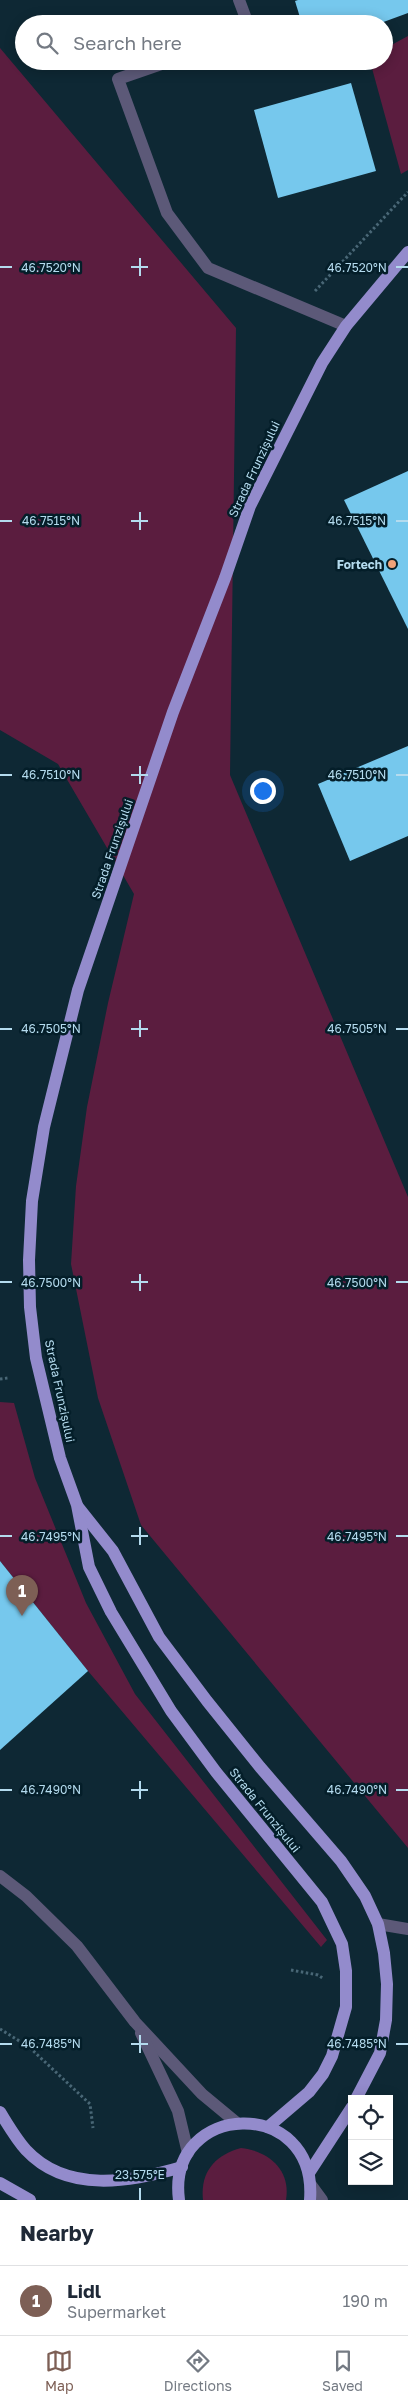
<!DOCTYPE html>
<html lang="en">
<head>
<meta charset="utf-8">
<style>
	:root { --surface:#fff; --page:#f2f2f3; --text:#1f2937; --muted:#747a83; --line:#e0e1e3; --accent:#7d5f55 }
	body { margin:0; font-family:"Golos Text",sans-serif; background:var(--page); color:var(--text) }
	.controls { position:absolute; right:15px; bottom:15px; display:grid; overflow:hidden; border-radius:0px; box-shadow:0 2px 12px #0003 }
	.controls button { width:45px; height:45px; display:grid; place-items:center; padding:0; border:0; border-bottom:1px solid var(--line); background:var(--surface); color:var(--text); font:25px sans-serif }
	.you { position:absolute; left:262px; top:790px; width:18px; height:18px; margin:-12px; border:4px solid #fff; border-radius:50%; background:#1a73e8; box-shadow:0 0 0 8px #1a73e833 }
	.badge { display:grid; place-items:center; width:32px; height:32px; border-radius:50%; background:var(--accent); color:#fff; font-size:16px; font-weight:700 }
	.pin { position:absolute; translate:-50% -41px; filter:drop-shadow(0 1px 2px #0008) }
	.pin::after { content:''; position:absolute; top:26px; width:18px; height:15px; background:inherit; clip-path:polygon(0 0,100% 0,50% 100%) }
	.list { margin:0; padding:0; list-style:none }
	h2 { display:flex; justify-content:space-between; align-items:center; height:65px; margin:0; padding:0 20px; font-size:21px }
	h2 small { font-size:16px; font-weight:400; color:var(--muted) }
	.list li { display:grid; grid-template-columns:32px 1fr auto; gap:15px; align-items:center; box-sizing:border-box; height:70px; padding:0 20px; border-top:1px solid var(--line) }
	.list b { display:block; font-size:19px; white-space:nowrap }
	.list p { margin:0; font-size:16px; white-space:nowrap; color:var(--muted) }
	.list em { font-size:16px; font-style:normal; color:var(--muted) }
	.icon { flex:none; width:28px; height:28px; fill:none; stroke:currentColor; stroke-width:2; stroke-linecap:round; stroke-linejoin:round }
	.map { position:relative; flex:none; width:408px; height:2200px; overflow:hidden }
	.search { position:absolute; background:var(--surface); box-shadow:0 2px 12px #0003; left:15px; right:15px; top:15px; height:55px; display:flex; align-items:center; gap:12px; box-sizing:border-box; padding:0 18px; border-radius:28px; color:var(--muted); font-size:19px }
	.sheet { height:135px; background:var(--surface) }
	nav { display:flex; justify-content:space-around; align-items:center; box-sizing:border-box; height:70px; border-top:1px solid var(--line); background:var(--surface); font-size:14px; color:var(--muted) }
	nav a { display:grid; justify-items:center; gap:2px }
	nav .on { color:var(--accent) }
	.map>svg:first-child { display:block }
	.green { fill:#5b1d3f }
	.building { fill:#76c8ed }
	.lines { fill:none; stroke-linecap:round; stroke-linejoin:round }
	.path { stroke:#496776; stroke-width:3; stroke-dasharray:2.5 2.5; stroke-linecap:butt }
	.minor { stroke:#5c5978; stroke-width:12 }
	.major { stroke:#938bcc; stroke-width:12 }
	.ticks { fill:none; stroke:#b4dbee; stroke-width:2 }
	.poi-dot { fill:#f0a279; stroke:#041e29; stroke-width:2 }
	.labels { text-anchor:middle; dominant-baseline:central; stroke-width:5; stroke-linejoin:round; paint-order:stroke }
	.street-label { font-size:12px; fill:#b4dbee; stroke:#041e29 }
	.poi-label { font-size:12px; font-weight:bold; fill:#b4dbee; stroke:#041e29; text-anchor:end }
	.ticks-label { font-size:12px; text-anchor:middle; fill:#b4dbee; stroke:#041e29; stroke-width:5; stroke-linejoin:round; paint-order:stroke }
</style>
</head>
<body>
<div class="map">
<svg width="408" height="2200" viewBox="0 0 408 2200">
	<rect width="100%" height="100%" fill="#0e2834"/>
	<!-- green -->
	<g class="green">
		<path d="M408,36v134l-7,4 -31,-113h14v-12z"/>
		<path d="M0,48l236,280 -6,447 178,422v651l-267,-323 -43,-127 -27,-134 5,-78 11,-79 21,-104 26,-109 -76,-130 -58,-34z"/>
		<path d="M0,1402l14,1 21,75 51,125 49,91 192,246 -6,7 -233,-276 -88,-110z"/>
		<path d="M241,2148c28,3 50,22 45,52h-83c-3,-28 12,-45 38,-52z"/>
	</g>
	<!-- building -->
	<g class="building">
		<path d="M298,0h110v13l-30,11h-76l-7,-23z"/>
		<path d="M351,83l25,88 -98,27 -24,-88z"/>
		<path d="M408,471v158l-64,-129z"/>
		<path d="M408,746v90l-58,25 -32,-77z"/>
		<path d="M0,1561l88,110 -88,79z"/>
	</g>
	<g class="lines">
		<!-- path -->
		<g class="path">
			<path d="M315,291l93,-99"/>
			<path d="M0,1379l8,-1"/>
			<path d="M291,1970l27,5 6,4"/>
			<path d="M0,2029l29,18 61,57 3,24"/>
		</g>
		<!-- minor -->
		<g class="minor">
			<path d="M239,0l9,24"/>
			<path d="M170,61l-52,18 49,134 41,55 138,58"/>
			<path d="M0,1876l26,20 51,50 58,76 67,72 35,29"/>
			<path d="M378,1924l30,5"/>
			<path d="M141,2033l37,78 10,42"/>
			<path d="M311,2185l11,15"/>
		</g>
		<!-- major -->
		<g class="major">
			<path d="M78,1507l35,44 46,86 48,64 53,66 81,94 24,35 13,28 6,29 3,31 -1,36 -6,33 -24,46"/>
			<path d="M0,2112c8,13 16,27 26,38 41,44 105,32 156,17"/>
			<path d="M268,2127l41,-35 14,-18 9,-18 14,-49v-36l-4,-27 -20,-42 -106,-130 -45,-61 -60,-99 -22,-45 -12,-62 -17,-47 -24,-100 -6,-51 -1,-47 3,-59 12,-74 34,-137 95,-278 52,-134 25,-72 72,-143 24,-37 62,-74"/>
			<path d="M309,2173l43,-66"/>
			<path d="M0,2183l30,17"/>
			<path d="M179,2200c-13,-99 139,-105 131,0"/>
		</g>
	</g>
	<!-- ticks -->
	<path class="ticks" d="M140,258v18M0,267h12M131,267h17M396,267h12M140,512v18M0,521h12M131,521h17M396,521h12M140,766v18M0,775h12M131,775h17M396,775h12M140,1020v17M0,1029h12M131,1029h17M396,1029h12M140,1274v17M0,1282h12M131,1282h17M396,1282h12M140,1527v18M0,1536h12M131,1536h17M396,1536h12M140,1781v18M0,1790h12M131,1790h17M396,1790h12M140,2035v18M0,2044h12M131,2044h17M396,2044h12M140,2188v12"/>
	<!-- markers -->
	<circle class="poi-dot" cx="392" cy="564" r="5"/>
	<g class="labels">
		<!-- street labels -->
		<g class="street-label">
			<text transform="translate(254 469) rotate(-65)">Strada Frunzișului</text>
			<text transform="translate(112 849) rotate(-71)">Strada Frunzișului</text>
			<text transform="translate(60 1391) rotate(78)">Strada Frunzișului</text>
			<text transform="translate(265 1810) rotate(51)">Strada Frunzișului</text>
		</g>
		<!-- poi labels -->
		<g class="poi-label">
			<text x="382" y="564">Fortech</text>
		</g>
	</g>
	<g class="ticks-label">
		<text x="51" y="272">46.7520°N</text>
		<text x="357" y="272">46.7520°N</text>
		<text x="51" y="525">46.7515°N</text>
		<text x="357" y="525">46.7515°N</text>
		<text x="51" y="779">46.7510°N</text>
		<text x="357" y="779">46.7510°N</text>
		<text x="51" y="1033">46.7505°N</text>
		<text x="357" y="1033">46.7505°N</text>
		<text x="51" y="1287">46.7500°N</text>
		<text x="357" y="1287">46.7500°N</text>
		<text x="51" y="1541">46.7495°N</text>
		<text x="357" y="1541">46.7495°N</text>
		<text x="51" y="1794">46.7490°N</text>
		<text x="357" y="1794">46.7490°N</text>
		<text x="51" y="2048">46.7485°N</text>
		<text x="357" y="2048">46.7485°N</text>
		<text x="140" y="2179">23.575°E</text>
	</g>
</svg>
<div class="controls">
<button><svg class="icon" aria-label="locate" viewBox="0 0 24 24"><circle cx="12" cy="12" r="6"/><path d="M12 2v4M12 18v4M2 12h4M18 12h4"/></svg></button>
<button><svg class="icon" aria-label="layers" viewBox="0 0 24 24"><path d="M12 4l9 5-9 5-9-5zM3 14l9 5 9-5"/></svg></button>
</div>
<div class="you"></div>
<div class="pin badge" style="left:22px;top:1616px">1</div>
<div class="search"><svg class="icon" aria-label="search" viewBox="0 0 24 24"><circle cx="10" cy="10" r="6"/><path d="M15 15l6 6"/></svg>Search here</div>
</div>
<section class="sheet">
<h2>Nearby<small></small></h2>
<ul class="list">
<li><span class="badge">1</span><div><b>Lidl</b><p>Supermarket</p></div><em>190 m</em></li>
</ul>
</section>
<nav>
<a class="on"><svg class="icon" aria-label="map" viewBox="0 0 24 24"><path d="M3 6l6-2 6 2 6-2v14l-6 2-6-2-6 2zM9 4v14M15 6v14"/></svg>Map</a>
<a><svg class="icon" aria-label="directions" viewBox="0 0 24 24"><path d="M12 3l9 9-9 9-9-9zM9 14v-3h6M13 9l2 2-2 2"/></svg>Directions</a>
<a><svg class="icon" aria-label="saved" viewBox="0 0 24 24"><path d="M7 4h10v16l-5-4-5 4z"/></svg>Saved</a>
</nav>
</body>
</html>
